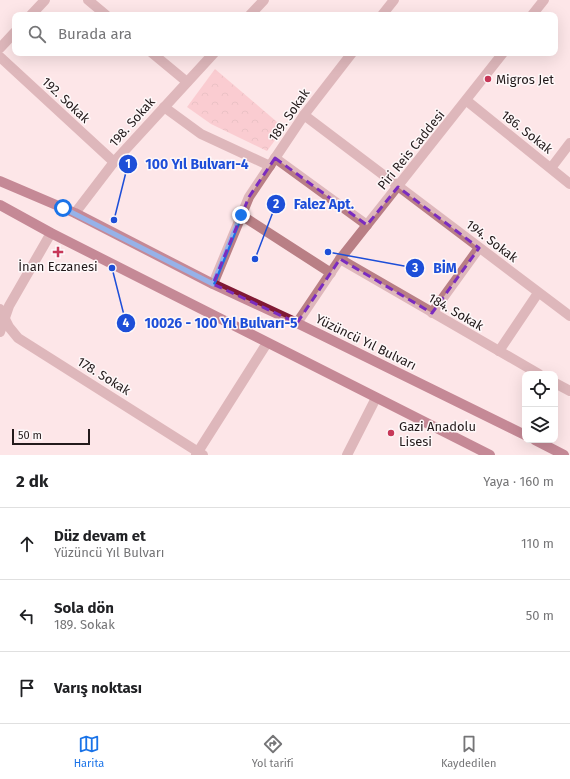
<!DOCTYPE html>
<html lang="tr">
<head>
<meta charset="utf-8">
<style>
	:root { --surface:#fff; --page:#f6f6f6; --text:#202124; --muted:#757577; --line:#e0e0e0; --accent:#1a73e8 }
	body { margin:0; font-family:"Fira Sans",sans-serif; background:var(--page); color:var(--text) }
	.controls { position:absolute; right:12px; bottom:12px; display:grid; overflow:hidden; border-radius:8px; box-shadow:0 4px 16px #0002 }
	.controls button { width:36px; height:36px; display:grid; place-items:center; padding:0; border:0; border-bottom:1px solid var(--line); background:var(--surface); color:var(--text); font:20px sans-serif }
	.scale { position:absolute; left:12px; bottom:10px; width:78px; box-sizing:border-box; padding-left:4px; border:2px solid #231a1b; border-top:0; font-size:11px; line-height:14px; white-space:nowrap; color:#231a1b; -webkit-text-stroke:3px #fef8f9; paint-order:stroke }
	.stop { position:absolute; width:12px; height:12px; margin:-9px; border:3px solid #1a73e8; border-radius:50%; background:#fff }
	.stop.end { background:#1a73e8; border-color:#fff; box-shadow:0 1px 4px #0008 }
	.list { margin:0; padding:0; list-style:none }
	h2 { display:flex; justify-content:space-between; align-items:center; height:52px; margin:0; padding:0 16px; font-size:17px }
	h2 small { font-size:13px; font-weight:400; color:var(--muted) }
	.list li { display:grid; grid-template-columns:26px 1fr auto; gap:12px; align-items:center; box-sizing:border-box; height:72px; padding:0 16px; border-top:1px solid var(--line) }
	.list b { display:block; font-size:15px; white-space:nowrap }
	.list p { margin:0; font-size:13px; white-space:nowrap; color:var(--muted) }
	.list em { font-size:13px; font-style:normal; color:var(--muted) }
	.icon { flex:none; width:22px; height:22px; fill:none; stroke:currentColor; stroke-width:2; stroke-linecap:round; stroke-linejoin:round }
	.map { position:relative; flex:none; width:570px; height:455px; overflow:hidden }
	.search { position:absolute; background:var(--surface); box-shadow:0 4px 16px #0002; left:12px; right:12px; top:12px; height:44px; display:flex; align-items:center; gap:10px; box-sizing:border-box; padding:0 14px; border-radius:8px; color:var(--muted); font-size:15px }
	.sheet { height:268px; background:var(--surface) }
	nav { display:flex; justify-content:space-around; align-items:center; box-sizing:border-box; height:56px; border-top:1px solid var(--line); background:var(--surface); font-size:11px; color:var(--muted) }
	nav a { display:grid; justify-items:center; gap:2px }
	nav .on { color:var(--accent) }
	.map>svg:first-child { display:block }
	.park { fill:url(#park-crowns) }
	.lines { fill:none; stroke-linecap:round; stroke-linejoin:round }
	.minor { stroke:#b97f85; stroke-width:10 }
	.tertiary { stroke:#b97f85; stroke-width:10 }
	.primary { stroke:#811934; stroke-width:10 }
	.route { stroke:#1a73e8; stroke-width:5 }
	.marked { fill:none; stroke:#7b2cbf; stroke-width:3; stroke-dasharray:8 5; stroke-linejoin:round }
	.poi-dot { fill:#c73758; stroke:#fef8f9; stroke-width:1.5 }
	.labels { text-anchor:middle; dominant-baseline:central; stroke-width:3; stroke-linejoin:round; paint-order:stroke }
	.poi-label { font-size:13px; fill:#231a1b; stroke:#fef8f9; text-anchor:start }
	.street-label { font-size:13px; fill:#231a1b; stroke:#fef8f9 }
	.leader { fill:none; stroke:#1d4ed8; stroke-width:1.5 }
	.callout-dot { fill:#1d4ed8; stroke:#fef8f9; stroke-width:1.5 }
	.mark-label { font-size:12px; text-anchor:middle; font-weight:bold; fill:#fff }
	.callout-label { font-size:14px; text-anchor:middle; font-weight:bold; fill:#1d4ed8; stroke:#fef8f9; stroke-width:3; stroke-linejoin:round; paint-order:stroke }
</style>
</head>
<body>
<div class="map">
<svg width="570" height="455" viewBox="0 0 570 455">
	<defs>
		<pattern id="park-crowns" width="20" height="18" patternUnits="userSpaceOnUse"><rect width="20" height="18" fill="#f7aeb6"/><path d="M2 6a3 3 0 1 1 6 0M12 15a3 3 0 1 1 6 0" fill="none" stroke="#d3959c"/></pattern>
	</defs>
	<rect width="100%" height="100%" fill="#fde6e8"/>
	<!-- park -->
	<path class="park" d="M215,69l69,59 -17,23 -56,-27 -24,-17z"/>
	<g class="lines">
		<!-- minor -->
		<g class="minor">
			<path d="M88,0l18,15"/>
			<path d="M250,15l14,-15"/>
			<path d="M382,15l12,-15"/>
			<path d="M152,53l35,29"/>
			<path d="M0,57l114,105"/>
			<path d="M467,101l103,83"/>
			<path d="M164,107l37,27 69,32"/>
			<path d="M304,115l266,201"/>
			<path d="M275,158l92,67"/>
			<path d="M551,168l19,-25"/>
			<path d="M75,213l39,-51 100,-109"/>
			<path d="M241,215l90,58"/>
			<path d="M340,259l199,115"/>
			<path d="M213,284l36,-87 55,-82 48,-62"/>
			<path d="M0,309l9,18 9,11 185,117"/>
			<path d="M432,313l47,-65"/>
			<path d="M0,332l9,-26 42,-73"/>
			<path d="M499,351l39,-58"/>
			<path d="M555,383l15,8"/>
			<path d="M347,455l29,-57"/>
		</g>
		<!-- tertiary -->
		<g class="tertiary">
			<path d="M31,15l14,-15"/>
			<path d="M532,15l12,-15"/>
			<path d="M0,48l15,-16"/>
			<path d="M297,323l43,-64 163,-206"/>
			<path d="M196,455l71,-112"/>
		</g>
		<!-- primary -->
		<g class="primary">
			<path d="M0,181l75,32 138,71 84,39 228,112"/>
			<path d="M0,205l51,28 439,222"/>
			<path d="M535,440l29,15"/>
		</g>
	</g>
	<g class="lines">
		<!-- route -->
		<path class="route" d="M63,208l150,76 28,-69"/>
	</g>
	<!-- marked area -->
	<path d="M0 0H570V455H0ZM275,158l92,67 31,-38 81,61 -47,65 -92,-54 -43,64 -84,-39 36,-87z" fill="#fde6e8" fill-opacity=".55" fill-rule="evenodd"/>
	<path class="marked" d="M275,158l92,67 31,-38 81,61 -47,65 -92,-54 -43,64 -84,-39 36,-87z"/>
	<!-- markers -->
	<g class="poi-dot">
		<circle cx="488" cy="79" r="4"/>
		<path d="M56 246h4v4h4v4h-4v4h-4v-4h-4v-4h4z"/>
		<circle cx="391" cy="433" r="4"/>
	</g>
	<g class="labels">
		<!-- poi labels -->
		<g class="poi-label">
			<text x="496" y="79">Migros Jet</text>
			<text x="58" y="266" text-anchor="middle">İnan Eczanesi</text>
			<text x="399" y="426">Gazi Anadolu<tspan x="399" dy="15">Lisesi</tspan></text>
		</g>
		<!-- street labels -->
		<g class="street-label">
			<text transform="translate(66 100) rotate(43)">192. Sokak</text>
			<text transform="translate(289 115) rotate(-55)">189. Sokak</text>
			<text transform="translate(132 122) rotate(-48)">198. Sokak</text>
			<text transform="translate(527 132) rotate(38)">186. Sokak</text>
			<text transform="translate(411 150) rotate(-51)">Piri Reis Caddesi</text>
			<text transform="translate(492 241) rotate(37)">194. Sokak</text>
			<text transform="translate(456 312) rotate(30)">184. Sokak</text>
			<text transform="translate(366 342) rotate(26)">Yüzüncü Yıl Bulvarı</text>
			<text transform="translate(104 376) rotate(32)">178. Sokak</text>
		</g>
	</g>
	<!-- callouts -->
	<path class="leader" d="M114 220L128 164M255 259L276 204M328 252L415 268M112 268L126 323"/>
	<g class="callout-dot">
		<circle cx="114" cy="220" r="4"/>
		<circle cx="255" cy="259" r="4"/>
		<circle cx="328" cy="252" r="4"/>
		<circle cx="112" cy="268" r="4"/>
		<circle cx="128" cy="164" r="10"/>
		<circle cx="276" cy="204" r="10"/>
		<circle cx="415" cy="268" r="10"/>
		<circle cx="126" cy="323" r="10"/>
	</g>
	<g class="mark-label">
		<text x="128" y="168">1</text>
		<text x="276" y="208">2</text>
		<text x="415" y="272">3</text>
		<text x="126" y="327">4</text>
	</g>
	<g class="callout-label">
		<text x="197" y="169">100 Yıl Bulvarı-4</text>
		<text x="324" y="209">Falez Apt.</text>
		<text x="445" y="273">BİM</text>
		<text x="221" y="328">10026 - 100 Yıl Bulvarı-5</text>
	</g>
</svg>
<div class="controls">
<button><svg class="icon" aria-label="locate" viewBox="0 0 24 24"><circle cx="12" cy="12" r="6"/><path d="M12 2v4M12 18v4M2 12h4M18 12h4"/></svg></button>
<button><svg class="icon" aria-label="layers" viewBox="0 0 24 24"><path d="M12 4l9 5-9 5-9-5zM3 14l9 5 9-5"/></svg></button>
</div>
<div class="scale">50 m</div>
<div class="stop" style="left:63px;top:208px"></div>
<div class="stop end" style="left:241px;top:215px"></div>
<div class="search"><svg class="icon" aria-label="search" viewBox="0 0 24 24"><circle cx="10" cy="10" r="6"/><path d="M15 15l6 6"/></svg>Burada ara</div>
</div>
<section class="sheet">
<h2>2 dk<small>Yaya · 160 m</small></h2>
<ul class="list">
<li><svg class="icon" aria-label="ahead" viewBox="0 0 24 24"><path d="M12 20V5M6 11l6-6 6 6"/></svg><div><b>Düz devam et</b><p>Yüzüncü Yıl Bulvarı</p></div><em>110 m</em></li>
<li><svg class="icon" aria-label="left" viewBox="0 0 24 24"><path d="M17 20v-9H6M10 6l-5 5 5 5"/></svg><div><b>Sola dön</b><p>189. Sokak</p></div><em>50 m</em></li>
<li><svg class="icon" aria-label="arrive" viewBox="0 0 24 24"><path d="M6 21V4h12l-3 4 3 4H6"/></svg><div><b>Varış noktası</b></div></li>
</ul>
</section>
<nav>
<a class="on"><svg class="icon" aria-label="map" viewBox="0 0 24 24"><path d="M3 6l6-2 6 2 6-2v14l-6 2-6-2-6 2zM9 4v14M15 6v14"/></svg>Harita</a>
<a><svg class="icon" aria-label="directions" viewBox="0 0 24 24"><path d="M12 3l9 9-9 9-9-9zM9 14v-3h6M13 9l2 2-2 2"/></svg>Yol tarifi</a>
<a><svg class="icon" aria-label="saved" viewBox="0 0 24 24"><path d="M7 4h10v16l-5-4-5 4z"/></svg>Kaydedilen</a>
</nav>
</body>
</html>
